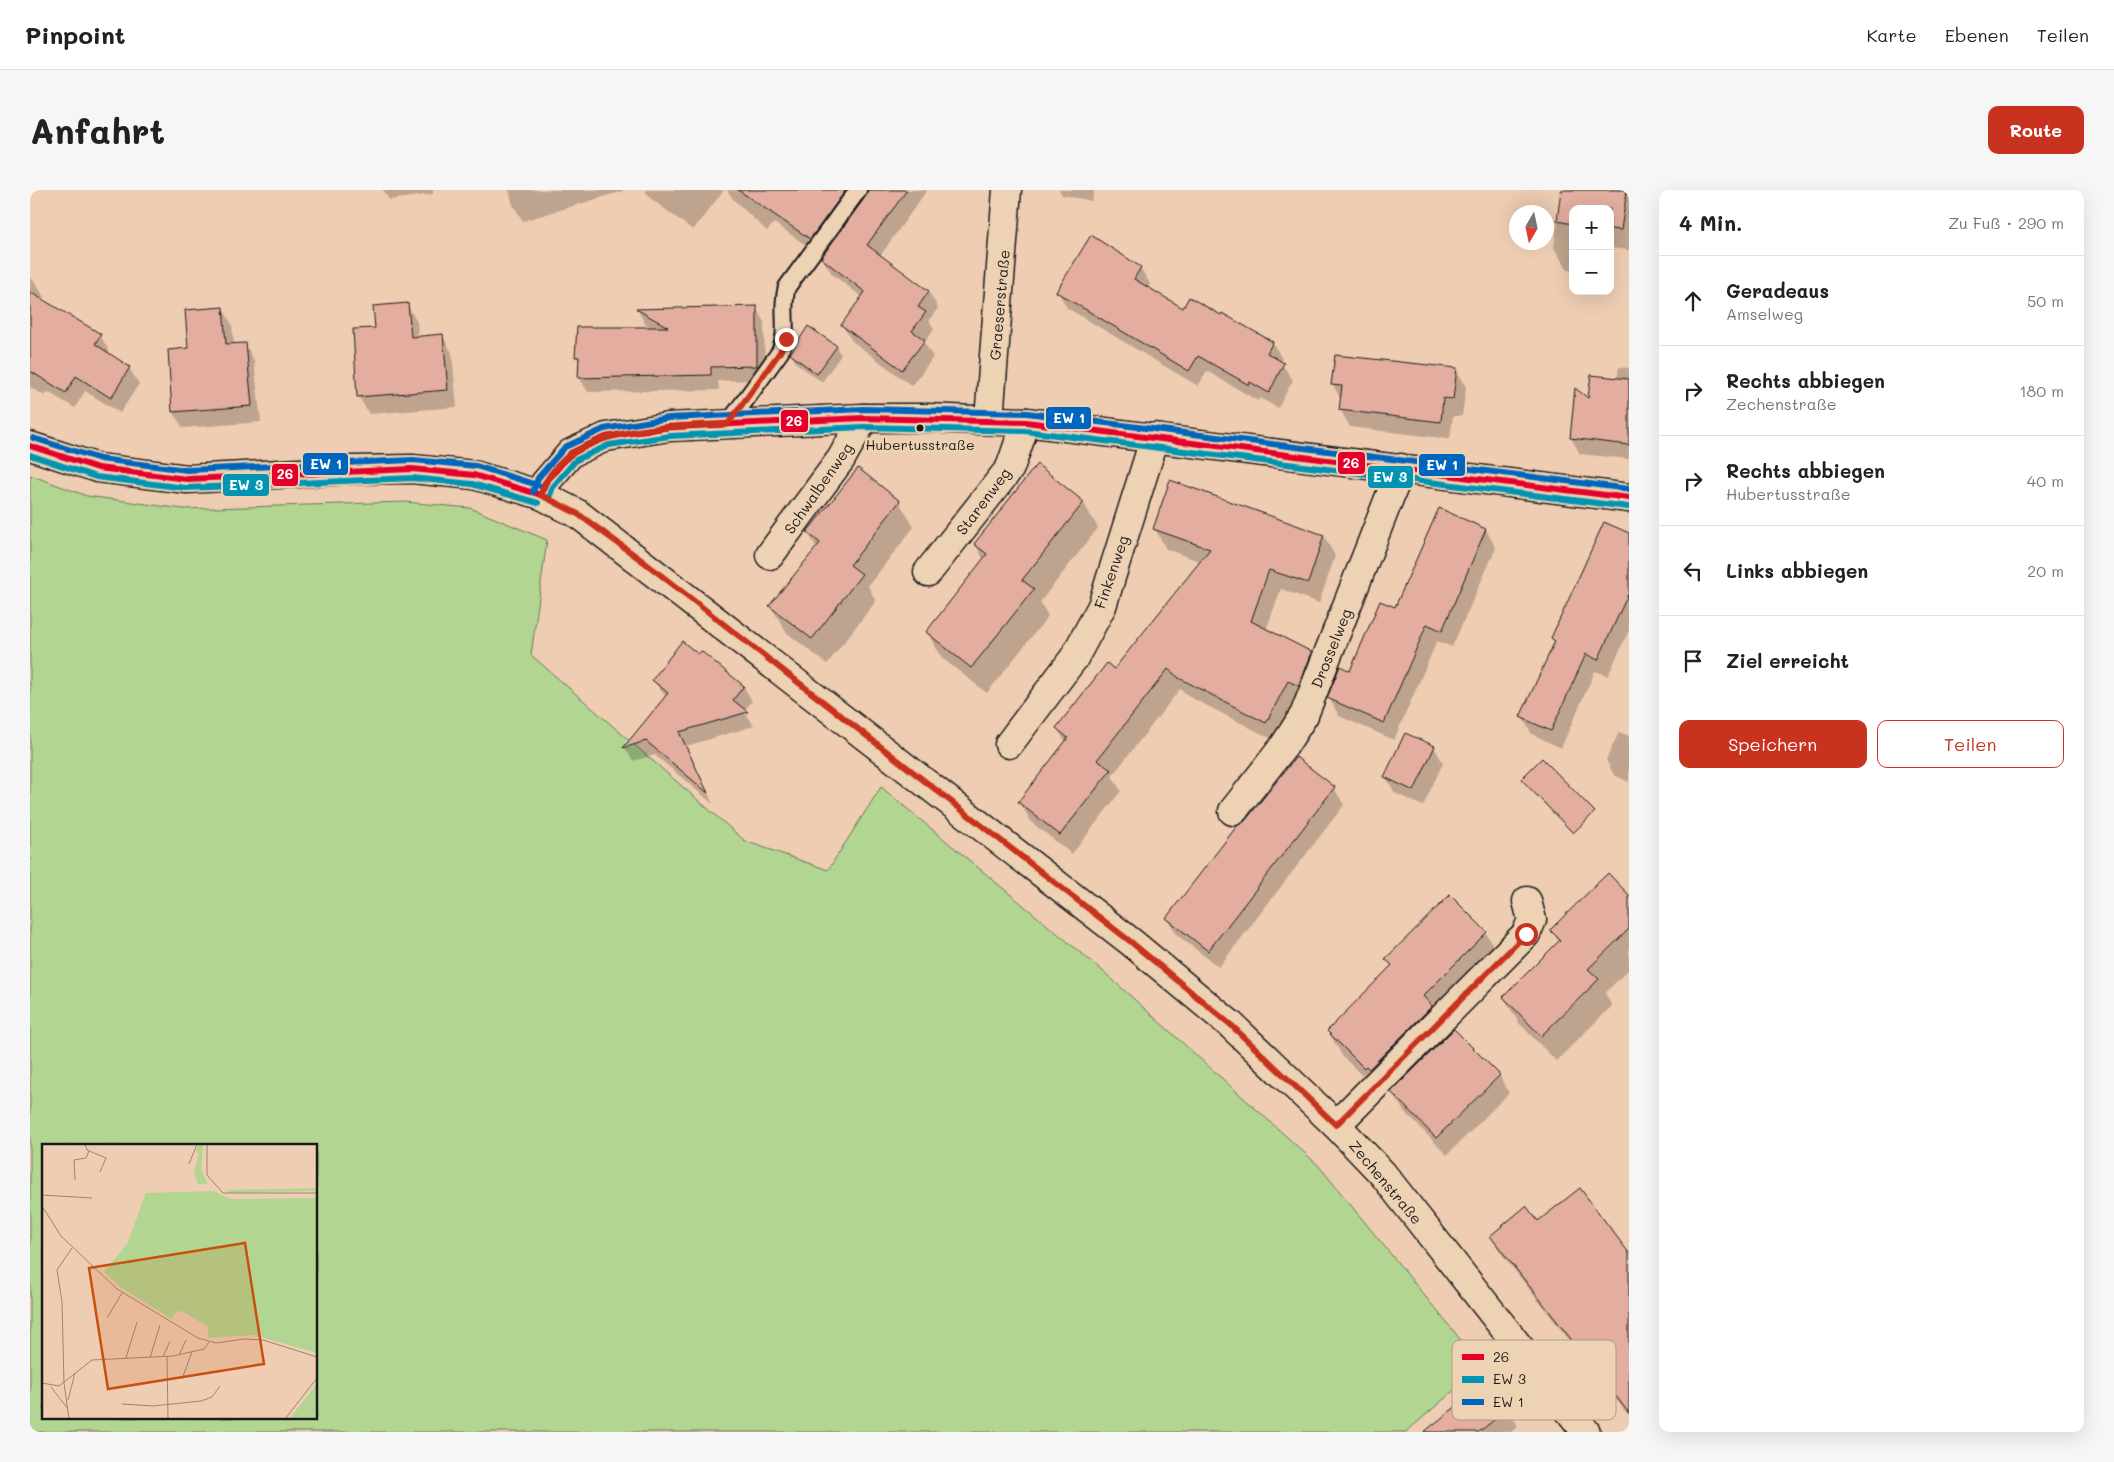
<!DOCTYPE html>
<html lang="de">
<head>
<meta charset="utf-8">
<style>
	:root { --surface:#fff; --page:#f6f6f6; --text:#202124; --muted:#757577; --line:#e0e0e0; --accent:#c8321e }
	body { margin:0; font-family:Mali,sans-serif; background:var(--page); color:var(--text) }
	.controls { position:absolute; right:15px; top:15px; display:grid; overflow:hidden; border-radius:10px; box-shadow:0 5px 20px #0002 }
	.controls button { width:45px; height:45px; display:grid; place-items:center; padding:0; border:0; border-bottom:1px solid var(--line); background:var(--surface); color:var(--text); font:25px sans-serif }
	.compass { position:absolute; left:1479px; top:15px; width:45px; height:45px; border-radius:50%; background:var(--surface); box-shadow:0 5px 20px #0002; rotate:189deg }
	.stop { position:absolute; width:15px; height:15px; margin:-11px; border:4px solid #c8321e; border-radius:50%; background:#fff }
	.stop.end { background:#c8321e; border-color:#fff; box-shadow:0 1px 5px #0008 }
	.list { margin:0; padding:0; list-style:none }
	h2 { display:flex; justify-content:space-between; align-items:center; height:65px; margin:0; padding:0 20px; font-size:21px }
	h2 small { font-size:16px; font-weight:400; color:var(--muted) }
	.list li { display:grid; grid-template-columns:32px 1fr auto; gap:15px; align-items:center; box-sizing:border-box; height:90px; padding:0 20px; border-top:1px solid var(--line) }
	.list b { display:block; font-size:19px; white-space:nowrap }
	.list p { margin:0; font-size:16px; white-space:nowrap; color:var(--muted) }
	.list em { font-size:16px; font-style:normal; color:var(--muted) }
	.actions { display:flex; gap:10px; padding:15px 20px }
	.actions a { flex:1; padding:11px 0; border:1px solid var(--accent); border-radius:10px; text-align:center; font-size:18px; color:var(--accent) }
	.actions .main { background:var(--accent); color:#fff }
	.icon { flex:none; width:28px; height:28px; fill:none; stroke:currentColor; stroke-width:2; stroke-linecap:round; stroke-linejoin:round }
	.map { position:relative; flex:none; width:1599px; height:1242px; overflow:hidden; border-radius:10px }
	header { display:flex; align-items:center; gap:30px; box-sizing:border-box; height:70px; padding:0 25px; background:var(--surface); border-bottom:1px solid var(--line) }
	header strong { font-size:24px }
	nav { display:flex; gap:28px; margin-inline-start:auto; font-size:18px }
	.intro { display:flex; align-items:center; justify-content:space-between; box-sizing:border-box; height:120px; padding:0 30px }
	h1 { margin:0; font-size:35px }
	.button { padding:12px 22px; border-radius:10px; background:var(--accent); color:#fff; font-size:18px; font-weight:700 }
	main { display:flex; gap:30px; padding:0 30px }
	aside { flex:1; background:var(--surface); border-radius:10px; box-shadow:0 5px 20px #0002 }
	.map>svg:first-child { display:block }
	.green { fill:#b2d691; stroke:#677956; fill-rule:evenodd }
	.shadow { fill:#0003 }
	.building { fill:#e3ada0; stroke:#1c1c1c }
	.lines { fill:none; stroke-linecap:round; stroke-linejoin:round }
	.service-casing { stroke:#1c1c1c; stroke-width:20 }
	.minor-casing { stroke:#1c1c1c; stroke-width:31 }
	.secondary-casing { stroke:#1c1c1c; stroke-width:31 }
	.service { stroke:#edd2b4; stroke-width:16 }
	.minor { stroke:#edd2b4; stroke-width:28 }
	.secondary { stroke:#edd2b4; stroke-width:28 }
	.bus-1-casing { stroke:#edd2b4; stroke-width:10 }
	.bus-2-casing { stroke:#edd2b4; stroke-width:10 }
	.bus-3-casing { stroke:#edd2b4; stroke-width:10 }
	.bus-1 { stroke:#e4002b; stroke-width:6 }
	.bus-2 { stroke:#0494b3; stroke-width:6 }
	.bus-3 { stroke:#0065bd; stroke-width:6 }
	.route { stroke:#c8321e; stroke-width:6 }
	.bus-dot { fill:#1c1c1c; stroke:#edd2b4; stroke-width:2 }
	.labels { text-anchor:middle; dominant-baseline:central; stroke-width:5; stroke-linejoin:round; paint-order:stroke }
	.bus-label { font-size:14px; fill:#1c1c1c; stroke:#edd2b4 }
	.street-label { font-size:15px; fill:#1c1c1c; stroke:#edd2b4 }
	.inset-road { fill:none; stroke:#9a8676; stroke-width:1 }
	.view { fill:#c9500e; fill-opacity:0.15; stroke:#c9500e; stroke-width:2.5 }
	.inset-edge { fill:none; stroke:#1c1c1c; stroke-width:2.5 }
	.key { fill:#edd2b4; stroke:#ae9b86; stroke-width:1 }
	.key-label { font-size:14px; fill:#1c1c1c }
	.line-badge { stroke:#edd2b4; stroke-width:2 }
	.badge-label { font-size:14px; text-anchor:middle; font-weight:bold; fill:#fff }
</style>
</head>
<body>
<header>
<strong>Pinpoint</strong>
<nav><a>Karte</a><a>Ebenen</a><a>Teilen</a></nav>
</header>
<div class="intro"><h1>Anfahrt</h1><a class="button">Route</a></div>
<main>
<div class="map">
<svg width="1599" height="1242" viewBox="0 0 1599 1242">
	<rect width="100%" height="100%" fill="#eecdb2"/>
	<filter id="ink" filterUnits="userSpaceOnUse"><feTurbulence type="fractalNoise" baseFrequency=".02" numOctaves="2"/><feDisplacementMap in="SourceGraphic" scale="10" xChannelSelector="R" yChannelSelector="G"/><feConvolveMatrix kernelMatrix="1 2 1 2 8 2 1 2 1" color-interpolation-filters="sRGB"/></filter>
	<g filter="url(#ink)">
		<!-- green -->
		<path class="green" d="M0,285l57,21 96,13 222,-7 65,6 77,32 -16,115 214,186 83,29 53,-83 224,186 213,192 164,201 -76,66h-1376zM14,956h272v272h-272z"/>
		<!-- shadow -->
		<g class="shadow">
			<path d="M353,0h50v4l-44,6z"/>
			<path d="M479,0h113l1,1 -100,30 -10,-16z"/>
			<path d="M615,0h79l-31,40 -43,-32z"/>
			<path d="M697,0h117l10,16 -35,48 -45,-31 -7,8 -34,-32z"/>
			<path d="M842,0h55l-47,66 49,36 9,16 -9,12 5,9 -10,13 9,15 -21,29 -60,-45 -10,-16 21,-27 -31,-24 -10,-16z"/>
			<path d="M1029,0h35l-2,11 -30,-6z"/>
			<path d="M1532,0h67v60l-19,-2v-39h-37v61l-6,-1 -13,-21z"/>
			<path d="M1110,77l10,17 -3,4 36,21 38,8 2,-3 50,29 9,16 -2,3 13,18 -15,28 -18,-10 -2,3 -51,-30 -9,15 -131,-78 -9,-16z"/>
			<path d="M0,88l4,3 10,16 -2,3 58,35 9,16 -1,2 21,15 10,16 -19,29 -35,-22 -10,17 -27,-16 -3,4 -15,-9z"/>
			<path d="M377,115l10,17 1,16 24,-3 10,18 5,54 -88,7 -10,-17z"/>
			<path d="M193,118l9,17 2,20 11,-1 9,17 7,61 -78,6 -10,-16 -4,-61 20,-2z"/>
			<path d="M726,118l8,14 1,58 -47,1 1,9 -131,2 -9,-15 1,-14 -3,-6 76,-29 -8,-4 -7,-14z"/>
			<path d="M806,157l5,8 -19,27 -26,-19 -5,-9z"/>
			<path d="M1589,177l10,1v91l-49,-5 -9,-16 18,-38 28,-21z"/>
			<path d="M1426,179l10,18 -4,29h-9l-3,23 -100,-12 -10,-18 1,-9 -8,-15z"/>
			<path d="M869,312l15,25 -46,59 8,15 -49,63 -41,-32 -15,-26 46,-58 -9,-15z"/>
			<path d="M1053,312l15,26 -58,74 8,14 -61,77 -45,-35 -15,-26 57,-72 -9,-16z"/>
			<path d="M1125,339l169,7 11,20 -16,47 -38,-14 -15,41 45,23 12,20 -45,69 -86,-44 -12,-9 -68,87 9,15 -49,63 -41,-32 -11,-20 46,-59 -9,-15 58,-57 87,-109 -36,-13z"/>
			<path d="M1456,340l10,18 -44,99 -15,-6 -43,99 -55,-24 -10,-18 21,-25 46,-64z"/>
			<path d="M1599,345v95l-21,46 -13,-5 -34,77 -29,-14 -10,-17 33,-73 -3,-6z"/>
			<path d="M671,463l43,34 8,14 -8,10 10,15 -68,20 27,58 -58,-49 -22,6 -8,-13 41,-51 -13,-17z"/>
			<path d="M1589,542l10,4v46l-15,-7 -8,-15z"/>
			<path d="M1404,557l9,16 -20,43 -28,-13 -9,-16z"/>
			<path d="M1304,598l10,17 -125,162 -42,-32 -10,-17z"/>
			<path d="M1599,707v72l-24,24 7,13 -56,55 -37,-38 -15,-25 55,-55 -7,-13z"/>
			<path d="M1456,743l15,26 -121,134 -37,-36 -15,-26 64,-64 -5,-8z"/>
			<path d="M1469,885l10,18 -62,62 -44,-45 -10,-18z"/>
			<path d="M1508,1032l91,33v161l-128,-163 -10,-16z"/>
			<path d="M1478,1219l10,17 -7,6h-85z"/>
		</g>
		<!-- building -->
		<g class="building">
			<path d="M708,0h108l-36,49z"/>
			<path d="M838,0h39l-40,55 62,46 -11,16 8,5 -14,19 13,9 -23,30 -61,-45 24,-33 -44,-34 45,-62z"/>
			<path d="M1531,0h66l-6,40 -11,-1v-20h-37v15l-16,-3z"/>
			<path d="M1061,45l50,32 -7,12 49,29 6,-11 32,18 1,-2 51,29 -6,11 17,10 -15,30 -19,-11 -1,3 -51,-29 -9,15 -133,-79z"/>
			<path d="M0,102l71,42 -6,10 35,23 -19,31 -35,-22 -10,17 -36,-22z"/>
			<path d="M378,113l3,34 32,-3 5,56 -91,7 -4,-68 22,-1 -2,-22z"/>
			<path d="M727,116v60l-46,1v8l-133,3 1,-21h-4l2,-30h91l-32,-18z"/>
			<path d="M193,117l3,37 20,-1 6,63 -80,6 -4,-62 20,-2 -3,-38z"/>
			<path d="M778,136l29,20 -20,28 -27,-20z"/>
			<path d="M1305,165l122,13 -4,31 -10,-1 -2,24 -102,-12 3,-24 -11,-1z"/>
			<path d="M1561,185l38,4v66l-59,-7 5,-50 13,10z"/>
			<path d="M1007,274l47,38 -62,78 12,9 -63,79 -45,-36 61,-78 -13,-10z"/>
			<path d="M828,278l42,33 -50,64 12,9 -50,65 -43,-33 51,-63 -13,-11z"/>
			<path d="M1140,290l154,55 -16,48 -39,-13 -18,51 61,31 -13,34 -11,-5 -22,42 -87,-45 -11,-9 -71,91 14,10 -51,65 -42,-33 50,-64 -12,-10 51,-65 7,6 96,-120 -57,-20z"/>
			<path d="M1409,318l47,21 -44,102 -15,-7 -43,99 -57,-25 13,-32 10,5 30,-70 15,6z"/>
			<path d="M1574,332l25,11v59l-31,68 -12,-6 -35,77 -31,-14 35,-76 -4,-3z"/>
			<path d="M652,451l16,13 3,-3 43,35 -11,14 15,12 -69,20 29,61 -62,-52 -23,7 45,-55 -16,-13z"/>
			<path d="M1375,543l30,13 -21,45 -30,-14z"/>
			<path d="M1266,567l39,30 -127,164 -42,-33 71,-92 8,-5z"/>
			<path d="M1512,568l53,54 -22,21 -52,-54z"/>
			<path d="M1578,683l21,22v34l-41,40 11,10 -58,57 -38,-39 57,-57 -10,-10z"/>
			<path d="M1420,705l37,37 -64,64 9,10 -63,63 -3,-3 -2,2 -37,-37 65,-66 -7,-6z"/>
			<path d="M1424,839l46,46 -64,63 -45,-46z"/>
			<path d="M1550,998l49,65v160l-139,-177 36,-30 12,15z"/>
			<path d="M1457,1192l22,26 -30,24h-55z"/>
		</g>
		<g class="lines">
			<!-- service casing -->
			<g class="service-casing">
				<path id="service" d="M698,234l52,-72c10,-22 0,-43 7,-65l71,-97"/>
			</g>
			<!-- minor casing -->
			<g class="minor-casing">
				<g id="minor">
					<path d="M959,229l18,-229"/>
					<path d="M511,305l4,-12 26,-30 35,-16 63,-10 195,-9h63l99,4 603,76"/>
					<path d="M740,365l71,-96 23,-41"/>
					<path d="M898,382l82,-104 16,-46"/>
					<path d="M979,554l65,-86 28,-52 53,-169"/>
					<path d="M1203,621l51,-65 20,-31 97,-247"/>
					<path d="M1306,935l190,-191 6,-14 -5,-19"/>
				</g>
			</g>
			<!-- secondary casing -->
			<g class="secondary-casing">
				<path id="secondary" d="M0,256l68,22 89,11 165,-9 60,-1 62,6 67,20 37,19 553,428 100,83 105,100 46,48 204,259"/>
			</g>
			<!-- service -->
			<use href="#service" class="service"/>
			<!-- minor -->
			<use href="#minor" class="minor"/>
			<!-- secondary -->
			<use href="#secondary" class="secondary"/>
			<!-- bus-1 casing -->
			<g class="bus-1-casing">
				<g id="bus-1">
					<path d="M0,256l68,22 89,11 225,-10 62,6 67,20"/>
					<path d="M511,305l4,-12 26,-30 35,-16 63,-10 195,-9 162,4 603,76"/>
				</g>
			</g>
			<!-- bus-2 casing -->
			<g class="bus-2-casing">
				<g id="bus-2">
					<path d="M0,265l66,22 90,11 226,-10 60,6 66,19"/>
					<path d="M519,308l4,-11 23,-27 33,-15 61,-9 194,-9 161,4 603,76"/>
				</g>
			</g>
			<!-- bus-3 casing -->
			<g class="bus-3-casing">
				<g id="bus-3">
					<path d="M3,248l67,21 87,11 226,-10 63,6 68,21"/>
					<path d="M503,302l5,-14 27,-31 39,-18 65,-11 195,-9 163,4 602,76"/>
				</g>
			</g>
			<!-- bus-1 -->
			<use href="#bus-1" class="bus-1"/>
			<!-- bus-2 -->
			<use href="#bus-2" class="bus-2"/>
			<!-- bus-3 -->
			<use href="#bus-3" class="bus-3"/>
		</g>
	</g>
	<g class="lines" filter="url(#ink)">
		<!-- route -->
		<path class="route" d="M756,149l-6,13 -52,72c-59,3 -167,1 -187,71l37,19 66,48 487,380 100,83 105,100 190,-191"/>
	</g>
	<!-- markers -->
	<circle class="bus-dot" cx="890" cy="238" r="4.5"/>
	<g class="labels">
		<!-- bus labels -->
		<g class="bus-label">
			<text x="890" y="254">Hubertusstraße</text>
		</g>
		<!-- street labels -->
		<g class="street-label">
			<text transform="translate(969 115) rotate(-85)">Graeserstraße</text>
			<text transform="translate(788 298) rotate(-55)">Schwalbenweg</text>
			<text transform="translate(953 311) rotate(-53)">Starenweg</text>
			<text transform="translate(1081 382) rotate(-71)">Finkenweg</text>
			<text transform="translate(1301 458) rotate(-68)">Drosselweg</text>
			<text transform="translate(1356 992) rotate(50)">Zechenstraße</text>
		</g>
	</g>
	<!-- overview -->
	<g transform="translate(12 954)">
		<rect width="275" height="275" fill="#eecdb2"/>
		<path d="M156,0l5,2 -2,23 7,15h-10l-4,-12 5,-18 -3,-2zM275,44v3l-88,2 -3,-3zM172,47l16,8 87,-1v155l-63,-18 -46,3v-11l-24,-15 -8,-1 -4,8 -49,-30 -19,-17 23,-28 19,-51zM275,240v35h-28z" fill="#b2d691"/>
		<path class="inset-road" d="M43,0l2,6 19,8 -6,14M165,0v31l16,18h94M147,20l8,-20M33,36l-1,-20 12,-2 3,-7M0,51l50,3M0,62l19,30 56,53 81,49 18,5 28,-4 19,1 54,17M65,174l15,-25M137,211l7,-15M121,213l7,-16M125,213l1,62M84,214l11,-36M108,214l10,-33M140,235l10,-27M0,239l17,3 33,-26 81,-4 31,-7 5,-7M9,243l17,22M26,256l7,-27M80,260l31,2 48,-5 11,-4 8,-11M27,275l-5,-36 -2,-81 -5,-32 15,-22M243,275l32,-41"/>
		<path class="view" d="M203,99l19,121 -156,25 -19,-121z"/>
		<rect width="275" height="275" class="inset-edge"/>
	</g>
	<!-- legend -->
	<rect x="1422" y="1150" width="164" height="80" rx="8" class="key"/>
	<rect x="1432" y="1164" width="22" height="6" fill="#e4002b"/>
	<rect x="1432" y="1186" width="22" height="7" fill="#0494b3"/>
	<rect x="1432" y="1209" width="22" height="6" fill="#0065bd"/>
	<g class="key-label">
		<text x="1463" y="1172">26</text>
		<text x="1463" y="1194">EW 3</text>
		<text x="1463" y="1217">EW 1</text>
	</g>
	<g class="line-badge">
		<rect x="1015" y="216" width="47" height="24" rx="5" fill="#0065bd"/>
		<rect x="750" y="219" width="29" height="24" rx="5" fill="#e4002b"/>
		<rect x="1307" y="261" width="29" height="24" rx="5" fill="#e4002b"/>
		<rect x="272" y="262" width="47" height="24" rx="5" fill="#0065bd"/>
		<rect x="1388" y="263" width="48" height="24" rx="5" fill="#0065bd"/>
		<rect x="241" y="273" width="28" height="24" rx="5" fill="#e4002b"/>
		<rect x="1337" y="275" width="47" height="24" rx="5" fill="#0494b3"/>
		<rect x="192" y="283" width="48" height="24" rx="5" fill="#0494b3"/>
	</g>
	<g class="badge-label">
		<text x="1039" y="233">EW 1</text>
		<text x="764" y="236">26</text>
		<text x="1321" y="278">26</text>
		<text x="296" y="279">EW 1</text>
		<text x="1412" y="280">EW 1</text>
		<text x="255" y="289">26</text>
		<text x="1360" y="292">EW 3</text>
		<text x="216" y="300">EW 3</text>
	</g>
</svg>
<div class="controls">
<button>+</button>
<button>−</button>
</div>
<svg class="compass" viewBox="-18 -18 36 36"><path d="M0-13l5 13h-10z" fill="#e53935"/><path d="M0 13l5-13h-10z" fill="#757577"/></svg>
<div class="stop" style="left:1496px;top:744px"></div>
<div class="stop end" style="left:756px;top:149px"></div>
</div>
<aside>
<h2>4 Min.<small>Zu Fuß · 290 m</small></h2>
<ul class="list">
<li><svg class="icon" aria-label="ahead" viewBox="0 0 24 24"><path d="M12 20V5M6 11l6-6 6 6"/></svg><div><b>Geradeaus</b><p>Amselweg</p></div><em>50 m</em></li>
<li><svg class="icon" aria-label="right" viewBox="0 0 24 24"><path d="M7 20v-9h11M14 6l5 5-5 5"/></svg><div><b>Rechts abbiegen</b><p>Zechenstraße</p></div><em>180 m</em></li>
<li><svg class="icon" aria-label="right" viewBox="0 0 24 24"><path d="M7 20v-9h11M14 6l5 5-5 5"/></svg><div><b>Rechts abbiegen</b><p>Hubertusstraße</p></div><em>40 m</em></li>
<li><svg class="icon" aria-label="left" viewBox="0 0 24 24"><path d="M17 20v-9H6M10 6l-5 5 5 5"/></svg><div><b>Links abbiegen</b></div><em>20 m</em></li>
<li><svg class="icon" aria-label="arrive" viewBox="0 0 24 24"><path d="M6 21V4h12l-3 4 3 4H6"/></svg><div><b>Ziel erreicht</b></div></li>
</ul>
<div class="actions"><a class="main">Speichern</a><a>Teilen</a></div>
</aside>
</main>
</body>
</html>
